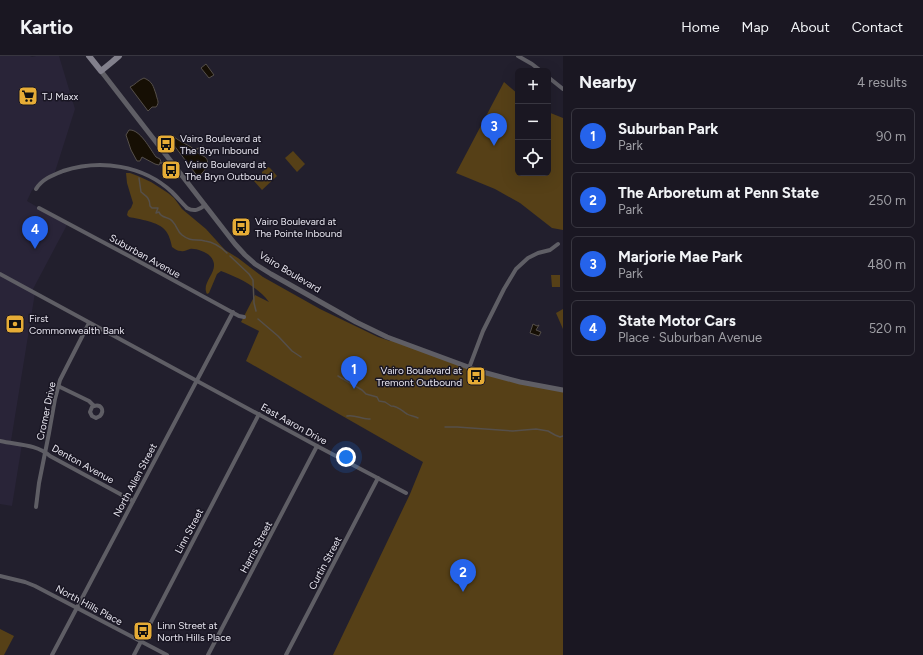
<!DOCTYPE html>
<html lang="en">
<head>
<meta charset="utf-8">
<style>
	:root { --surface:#1a1722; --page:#27242f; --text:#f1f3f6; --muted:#9f9fa5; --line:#383640; --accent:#2563eb }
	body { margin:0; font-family:Figtree,sans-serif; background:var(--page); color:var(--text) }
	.controls { position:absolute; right:12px; top:12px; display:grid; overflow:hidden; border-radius:6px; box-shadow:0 4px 16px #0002 }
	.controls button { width:36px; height:36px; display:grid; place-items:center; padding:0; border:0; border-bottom:1px solid var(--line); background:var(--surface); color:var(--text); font:20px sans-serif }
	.you { position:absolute; left:346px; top:401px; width:14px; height:14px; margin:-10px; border:3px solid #fff; border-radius:50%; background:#1a73e8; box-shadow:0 0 0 6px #1a73e833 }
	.badge { display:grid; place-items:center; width:26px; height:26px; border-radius:50%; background:var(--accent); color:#fff; font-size:13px; font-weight:700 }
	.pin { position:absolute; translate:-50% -33px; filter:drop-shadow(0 1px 2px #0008) }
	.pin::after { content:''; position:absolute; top:21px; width:14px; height:12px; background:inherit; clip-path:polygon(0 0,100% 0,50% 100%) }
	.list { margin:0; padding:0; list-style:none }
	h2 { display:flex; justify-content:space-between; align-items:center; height:52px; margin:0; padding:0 16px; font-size:17px }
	h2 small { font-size:13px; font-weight:400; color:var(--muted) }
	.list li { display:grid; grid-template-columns:26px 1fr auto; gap:12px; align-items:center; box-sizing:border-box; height:56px; margin:0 8px 8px; padding:0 8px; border:1px solid var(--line); border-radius:6px }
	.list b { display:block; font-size:15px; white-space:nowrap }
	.list p { margin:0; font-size:13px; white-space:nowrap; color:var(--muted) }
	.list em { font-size:13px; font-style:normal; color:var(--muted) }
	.icon { flex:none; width:22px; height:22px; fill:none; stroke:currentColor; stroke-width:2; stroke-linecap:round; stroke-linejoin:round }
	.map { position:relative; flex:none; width:563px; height:599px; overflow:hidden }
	header { display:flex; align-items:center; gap:24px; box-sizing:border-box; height:56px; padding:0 20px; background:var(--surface); border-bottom:1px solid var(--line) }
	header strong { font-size:19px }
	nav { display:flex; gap:22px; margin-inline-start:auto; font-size:14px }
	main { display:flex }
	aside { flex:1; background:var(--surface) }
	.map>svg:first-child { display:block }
	.built { fill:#292438 }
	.green { fill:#564017 }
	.water { fill:#160f04; stroke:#554f4a }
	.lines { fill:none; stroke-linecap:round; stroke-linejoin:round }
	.stream { stroke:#554f4a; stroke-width:1.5 }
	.minor { stroke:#5f5e65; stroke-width:4 }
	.tertiary { stroke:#5f5e65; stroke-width:5 }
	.secondary { stroke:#82808c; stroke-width:6 }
	.labels { text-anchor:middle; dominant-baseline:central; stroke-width:3; stroke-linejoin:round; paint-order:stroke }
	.poi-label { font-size:10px; fill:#e7e5ef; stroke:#191623; text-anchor:start }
	.street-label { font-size:10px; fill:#e7e5ef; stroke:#191623 }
</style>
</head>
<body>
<header>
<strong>Kartio</strong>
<nav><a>Home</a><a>Map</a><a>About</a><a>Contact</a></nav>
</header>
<main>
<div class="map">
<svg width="563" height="599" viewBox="0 0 563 599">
	<rect width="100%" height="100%" fill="#221f2d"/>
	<!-- built -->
	<path class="built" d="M0,0h30l2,1 4,-1h23l16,53 -21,66 -22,15 -5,11 12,7 29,15 -36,68 3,2 -24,148 11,3 -10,62 -12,-2z"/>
	<!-- green -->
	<g class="green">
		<path d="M504,26l14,12v79h30v-61l15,6v112l-11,-2 -32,-25 -25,-14 -39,-16z"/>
		<path d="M293,95l12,13 -8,8 -12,-14z"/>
		<path d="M268,111l2,1 7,8 -15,14 -9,-10 9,-6v-2z"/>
		<path d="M126,117h4l8,3 13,6 17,11 6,5 8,11 24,20 19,21 13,8 25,19 57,32 58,28 12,4 1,-3 75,28 70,19 27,3v267h-230l77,-161 13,-32 -177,-101 13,-30 -18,-9 14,-27 14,7c-12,-16 -30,-24 -48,-31l-4,3 -8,19 -2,1c-7,-13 16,-24 3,-38 -4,-4 -15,-8 -20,-7 -4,1 -6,3 -9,2 -4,0 -6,-2 -9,-4 -1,-5 -3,-13 -7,-17 -6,-8 -26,-11 -36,-13l-2,-2 1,-4 3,-3 2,-5 -6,-20z"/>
		<path d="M551,219h9v12h-8z"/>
		<path d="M563,253v20l-7,-16z"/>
		<path d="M0,573l14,7 -10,19h-4z"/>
	</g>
	<!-- water -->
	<g class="water">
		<path d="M206,8l8,11 -5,3 -8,-10z"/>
		<path d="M144,22c9,4 9,8 12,16 1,6 4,8 0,13h-4l-4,4 -18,-24c5,-2 8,-7 14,-9z"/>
		<path d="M129,74c11,-1 21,19 27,27l4,2 1,3 -2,3 -4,-1 -13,-7 -2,4h-3l-6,-11 -5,-15z"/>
		<path d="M174,81l6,4 11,6 5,4v1c3,2 6,3 9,5 7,6 -2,16 -7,20l-28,-37z"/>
		<path d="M533,268l4,2 2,-1 -3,5 5,2 -2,4 -9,-3z"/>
	</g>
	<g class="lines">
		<!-- stream -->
		<g class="stream">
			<path d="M195,94l8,-4"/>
			<path d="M160,107h2l3,-1"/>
			<path d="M139,122l2,14c5,4 9,6 9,14l2,2h6l-2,5 3,-1c2,7 10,4 14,10 4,4 4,9 9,13 9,7 13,4 23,6 8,1 16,6 22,12"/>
			<path d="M230,200l19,18 4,6 1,23 2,8"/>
			<path d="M258,263l20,17 14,15 9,6"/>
			<path d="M338,320l24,14 4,4 11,3 2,4 6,1 6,4c7,0 11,5 16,8 3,2 7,2 11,4"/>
			<path d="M347,360c8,-2 15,4 23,3"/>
			<path d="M445,371h12l56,4 23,-2 12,2 7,4 5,2 3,-1"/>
		</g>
		<!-- minor -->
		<g class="minor">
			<path d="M518,0l14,8 9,7"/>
			<path d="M548,21l15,12"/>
			<path d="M36,133c6,-10 17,-14 27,-18 37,-12 80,-6 109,21 5,5 10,11 15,16 7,4 12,2 18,-3"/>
			<path d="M39,152l90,48 110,60 5,1"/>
			<path d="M0,218l317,172 89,47"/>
			<path d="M469,312l14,-37 21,-42 12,-20 12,-11 10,-5 12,-3 8,-6"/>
			<path d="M58,330l31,15 5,5c7,-2 11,4 6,10l-4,2 -4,-2 -2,-4 2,-5 2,-1"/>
			<path d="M0,385c18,4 36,3 50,15l83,45"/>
			<path d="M36,451l3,-24 10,-50 6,-34 5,-19 29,-57"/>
			<path d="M0,520l25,6 10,4 132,69"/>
			<path d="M52,599l181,-343"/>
			<path d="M134,599l125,-241"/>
			<path d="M208,599l109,-209"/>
			<path d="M286,599l92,-177"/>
		</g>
		<!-- tertiary -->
		<path class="tertiary" d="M101,15l134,173 10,11 10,9 16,10 85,48 31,15 92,34 41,11 43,8"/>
		<!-- secondary -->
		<path class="secondary" d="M89,0l12,15 11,-9 7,-6"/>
	</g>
	<!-- icons -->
	<defs>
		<g id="supermarket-square" transform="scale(1)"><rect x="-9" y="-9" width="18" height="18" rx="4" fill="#e6ac36" stroke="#191623"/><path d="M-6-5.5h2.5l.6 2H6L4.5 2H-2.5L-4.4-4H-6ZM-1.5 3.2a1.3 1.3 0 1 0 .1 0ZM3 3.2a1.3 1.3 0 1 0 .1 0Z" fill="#111"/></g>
		<g id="bus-square" transform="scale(1)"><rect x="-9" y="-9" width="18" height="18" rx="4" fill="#e6ac36" stroke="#191623"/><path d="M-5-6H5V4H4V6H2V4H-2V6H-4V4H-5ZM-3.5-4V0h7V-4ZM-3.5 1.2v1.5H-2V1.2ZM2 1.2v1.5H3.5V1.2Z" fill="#111"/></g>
		<g id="bank-square" transform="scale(1)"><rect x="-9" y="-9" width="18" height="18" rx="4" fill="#e6ac36" stroke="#191623"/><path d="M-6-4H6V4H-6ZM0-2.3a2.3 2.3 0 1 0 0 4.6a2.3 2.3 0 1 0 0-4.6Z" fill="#111"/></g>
	</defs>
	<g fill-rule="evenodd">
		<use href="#supermarket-square" x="28" y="40"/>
		<use href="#bus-square" x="166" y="88"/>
		<use href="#bus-square" x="171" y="114"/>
		<use href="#bus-square" x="241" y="171"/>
		<use href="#bank-square" x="15" y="268"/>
		<use href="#bus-square" x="476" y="320"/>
		<use href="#bus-square" x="143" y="575"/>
	</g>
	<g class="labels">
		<!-- poi labels -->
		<g class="poi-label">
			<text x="42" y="40">TJ Maxx</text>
			<text x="180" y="82">Vairo Boulevard at<tspan x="180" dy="12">The Bryn Inbound</tspan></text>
			<text x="185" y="108">Vairo Boulevard at<tspan x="185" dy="12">The Bryn Outbound</tspan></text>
			<text x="255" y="165">Vairo Boulevard at<tspan x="255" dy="12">The Pointe Inbound</tspan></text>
			<text x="29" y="262">First<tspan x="29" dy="12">Commonwealth Bank</tspan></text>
			<text x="462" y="314" text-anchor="end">Vairo Boulevard at<tspan x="462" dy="12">Tremont Outbound</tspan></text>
			<text x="157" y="569">Linn Street at<tspan x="157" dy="12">North Hills Place</tspan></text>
		</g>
		<!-- street labels -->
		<g class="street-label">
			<text transform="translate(145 200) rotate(29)">Suburban Avenue</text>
			<text transform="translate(290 216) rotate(31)">Vairo Boulevard</text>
			<text transform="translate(46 355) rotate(-78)">Cromer Drive</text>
			<text transform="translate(294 368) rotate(29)">East Aaron Drive</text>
			<text transform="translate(83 408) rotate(29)">Denton Avenue</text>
			<text transform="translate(135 424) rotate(-62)">North Allen Street</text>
			<text transform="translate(189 475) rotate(-62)">Linn Street</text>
			<text transform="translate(256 491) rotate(-62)">Harris Street</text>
			<text transform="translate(325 507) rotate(-62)">Curtin Street</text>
			<text transform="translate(89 549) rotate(28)">North Hills Place</text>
		</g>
	</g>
</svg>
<div class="controls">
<button>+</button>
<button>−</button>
<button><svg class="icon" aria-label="locate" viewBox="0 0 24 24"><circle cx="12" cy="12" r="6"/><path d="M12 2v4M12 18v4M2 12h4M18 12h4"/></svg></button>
</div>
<div class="you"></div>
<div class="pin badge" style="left:354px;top:333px">1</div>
<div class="pin badge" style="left:463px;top:536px">2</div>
<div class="pin badge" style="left:494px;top:90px">3</div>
<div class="pin badge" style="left:35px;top:193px">4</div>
</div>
<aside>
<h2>Nearby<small>4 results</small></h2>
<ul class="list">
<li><span class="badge">1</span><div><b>Suburban Park</b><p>Park</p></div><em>90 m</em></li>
<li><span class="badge">2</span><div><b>The Arboretum at Penn State</b><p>Park</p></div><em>250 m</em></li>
<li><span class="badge">3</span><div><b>Marjorie Mae Park</b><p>Park</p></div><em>480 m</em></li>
<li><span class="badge">4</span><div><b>State Motor Cars</b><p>Place · Suburban Avenue</p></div><em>520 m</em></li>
</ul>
</aside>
</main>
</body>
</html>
